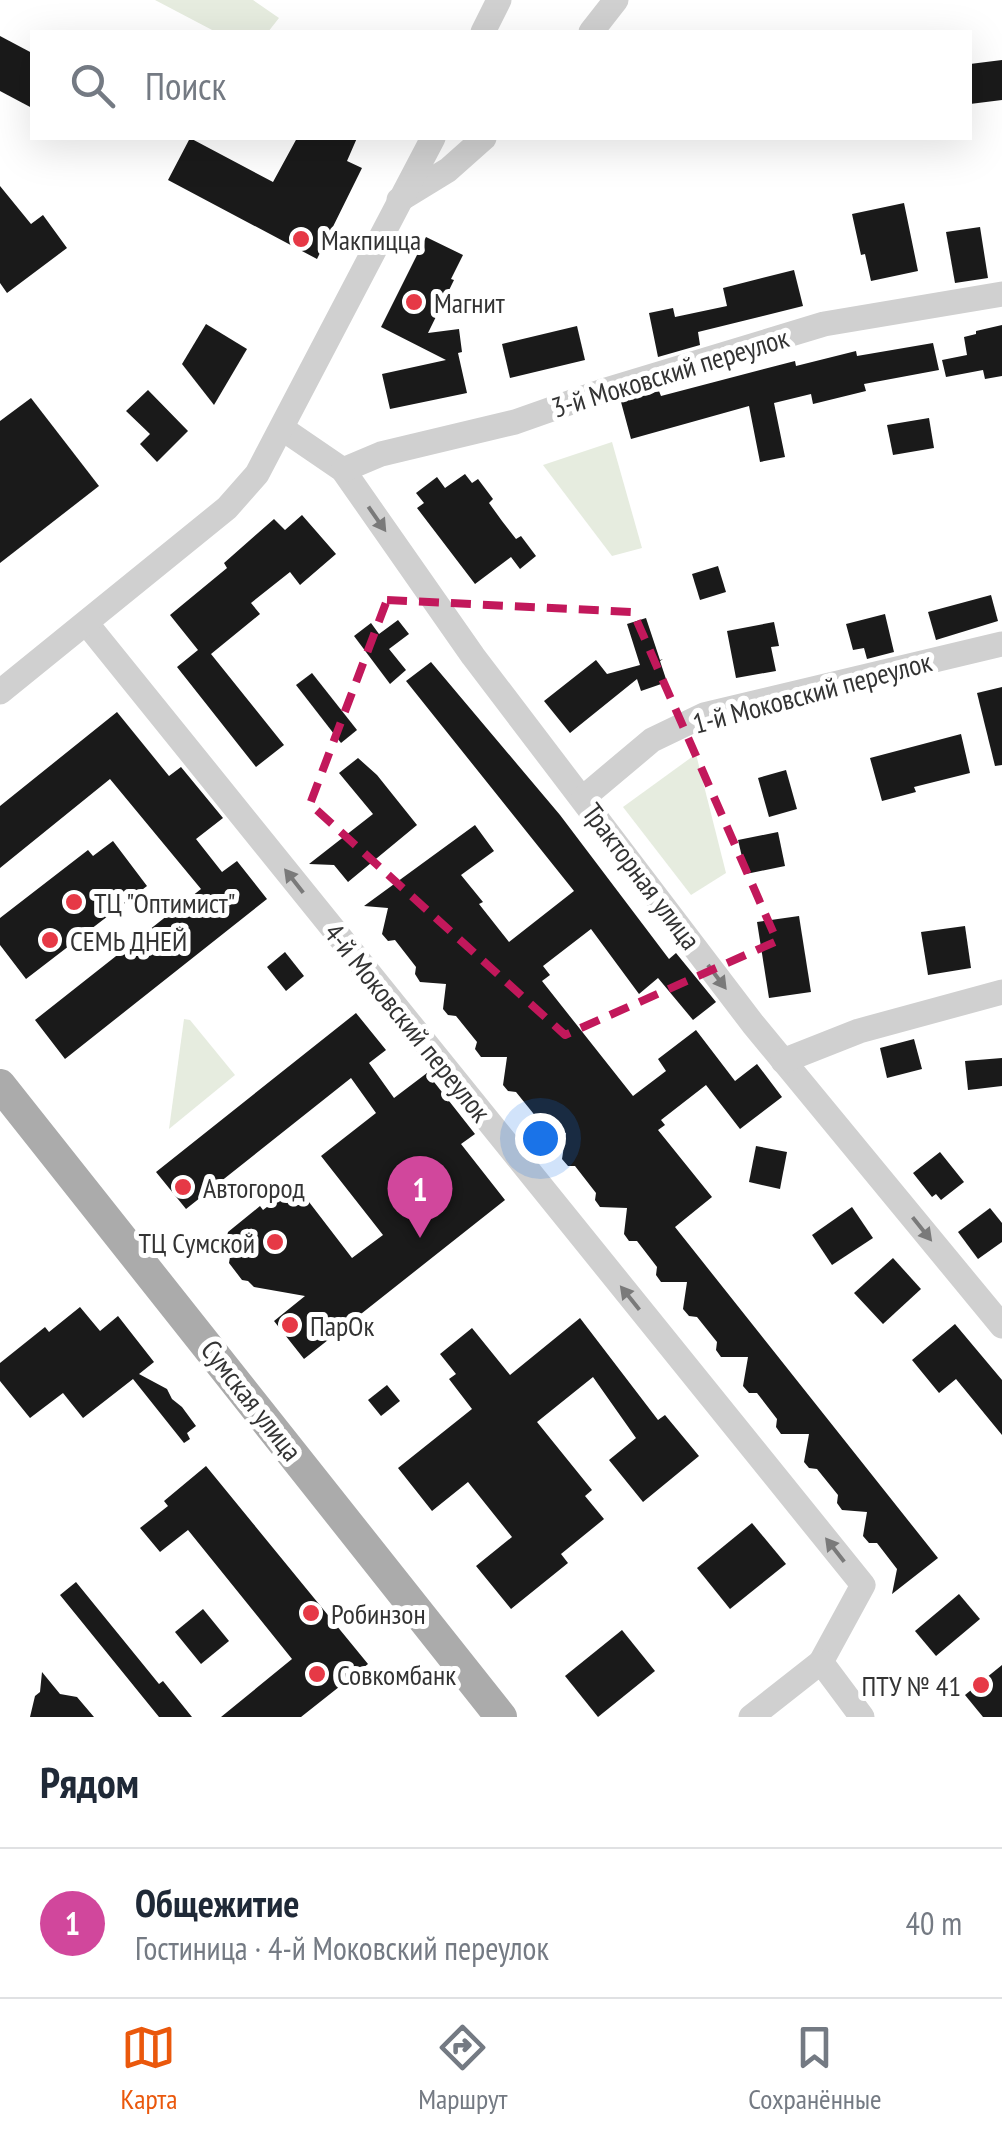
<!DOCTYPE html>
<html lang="ru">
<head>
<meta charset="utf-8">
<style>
	:root { --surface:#fff; --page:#f6f6f7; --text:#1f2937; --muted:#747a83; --line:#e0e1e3; --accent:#ea580c }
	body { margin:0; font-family:"PT Sans Narrow",sans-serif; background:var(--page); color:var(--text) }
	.you { position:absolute; left:540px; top:1138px; width:35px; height:35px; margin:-25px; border:8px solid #fff; border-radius:50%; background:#1a73e8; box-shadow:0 0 0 15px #1a73e833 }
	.badge { display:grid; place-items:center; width:65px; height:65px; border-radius:50%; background:var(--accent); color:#fff; font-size:32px; font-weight:700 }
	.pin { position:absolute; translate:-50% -82px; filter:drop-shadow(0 2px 5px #0008) }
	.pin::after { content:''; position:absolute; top:52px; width:35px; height:30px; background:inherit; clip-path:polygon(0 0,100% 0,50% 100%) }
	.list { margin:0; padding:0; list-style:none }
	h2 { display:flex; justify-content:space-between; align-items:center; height:130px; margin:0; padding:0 40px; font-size:42px }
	h2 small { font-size:32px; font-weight:400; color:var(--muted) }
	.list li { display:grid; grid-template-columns:65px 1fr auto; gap:30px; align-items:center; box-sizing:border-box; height:150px; padding:0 40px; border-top:2px solid var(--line) }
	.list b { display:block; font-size:38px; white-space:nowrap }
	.list p { margin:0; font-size:32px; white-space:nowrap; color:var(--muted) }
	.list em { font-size:32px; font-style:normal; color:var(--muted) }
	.icon { flex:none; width:55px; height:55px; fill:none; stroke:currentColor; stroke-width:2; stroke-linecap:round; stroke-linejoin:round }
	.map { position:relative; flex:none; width:1002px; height:1717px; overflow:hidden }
	.search { position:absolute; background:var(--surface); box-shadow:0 10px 40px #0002; left:30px; right:30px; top:30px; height:110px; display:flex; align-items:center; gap:25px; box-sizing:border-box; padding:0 35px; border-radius:0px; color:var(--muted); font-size:38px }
	.sheet { height:280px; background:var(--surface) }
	nav { display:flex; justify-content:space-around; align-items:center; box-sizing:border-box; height:140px; border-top:2px solid var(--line); background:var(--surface); font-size:28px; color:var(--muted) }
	nav a { display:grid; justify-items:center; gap:5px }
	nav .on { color:var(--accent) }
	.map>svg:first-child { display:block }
	.green { fill:#e6ecdf }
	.building { fill:#1a1a1a }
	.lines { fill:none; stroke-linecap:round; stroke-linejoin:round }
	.minor { stroke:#d0d0d0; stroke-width:25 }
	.major { stroke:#ababab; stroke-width:32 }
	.oneway { fill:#7a7a7a }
	.marked { fill:none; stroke:#c2185b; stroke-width:8; stroke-dasharray:20 12; stroke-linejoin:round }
	.poi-dot { fill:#e63946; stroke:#fff; stroke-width:4 }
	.labels { text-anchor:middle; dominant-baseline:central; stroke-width:10; stroke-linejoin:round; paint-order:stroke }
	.poi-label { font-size:28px; fill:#333; stroke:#fff; text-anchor:start }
	.street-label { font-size:28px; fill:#333; stroke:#fff }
</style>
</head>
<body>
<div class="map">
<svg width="1002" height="1717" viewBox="0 0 1002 1717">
	<rect width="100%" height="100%" fill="#fff"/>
	<!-- green -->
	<g class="green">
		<path d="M155,0h98l26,18 -11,14 -54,-1z"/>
		<path d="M612,442l30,106 -30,8 -69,-91z"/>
		<path d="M696,754l30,119 -35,22 -68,-88z"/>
		<path d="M184,1019l6,1 45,55 -66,54z"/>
	</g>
	<!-- building -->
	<g class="building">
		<path d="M0,36l32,17v55l-32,-17z"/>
		<path d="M1002,60v40l-32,4v-40z"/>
		<path d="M190,138l83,44 24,-44h60l-10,23 15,7 -45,91 -149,-79z"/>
		<path d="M0,186l31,38 12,-9 24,33 -60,45 -7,-10z"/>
		<path d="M904,203l14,68 -47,10 -6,-27 -4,1 -9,-41z"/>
		<path d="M980,227l8,51 -33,5 -9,-51z"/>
		<path d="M426,237l37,18 -12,24 3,1 -26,53 31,-4 3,23 -4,1 9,40 -77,16 -8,-35 64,-14 -65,-33z"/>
		<path d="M794,270l9,36 -105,26 2,13 -42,12 -9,-44 24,-5 2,9 52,-11 -4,-18z"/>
		<path d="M206,324l41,25 -33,56 -32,-41z"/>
		<path d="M1002,325v51l-17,3 -2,-9 -37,7 -4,-17 25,-5 -3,-18 12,-3v-3z"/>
		<path d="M577,326l8,34 -75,18 -8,-34z"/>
		<path d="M933,343l6,27 -75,14 2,7 -53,13 -2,-10 -37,9 11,54 -25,5 -11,-56 -118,33 -10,-37 38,-11 2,5 134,-35 1,5 60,-15 1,5z"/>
		<path d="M148,390l40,41 -31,31 -17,-18 10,-10 -24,-23z"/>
		<path d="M31,398l68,88 -99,77v-142z"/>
		<path d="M929,418l5,30 -41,7 -6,-30z"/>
		<path d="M465,474l7,9 6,-4 15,20 -4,4 13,18 14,18 5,-3 15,20 -16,13 -9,-12 -36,27 -58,-76 7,-5 -8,-10 21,-16 8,11z"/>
		<path d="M302,515l34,39 -36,31 -10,-13 -39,31 9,11 -49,40 73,91 -28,22 -79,-100 21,-17 -28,-35 57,-47 -3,-5 50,-44 11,11z"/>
		<path d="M718,566l8,26 -26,8 -8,-26z"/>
		<path d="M991,595l7,26 -62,19 -8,-28z"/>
		<path d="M885,614l9,38 -27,7 -3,-11 -11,2 -7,-26z"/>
		<path d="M646,618l14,42 3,-1 -3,2 7,21 -26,9 -4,-12 -67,54 -26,-32 52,-41 11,14 33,-9 -13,-41z"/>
		<path d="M398,620l11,14 -20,15 17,21 -16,14 -36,-48 17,-13 8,11z"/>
		<path d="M774,622l5,24 -8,1 5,24 -40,7 -9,-47z"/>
		<path d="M431,662l129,153 109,144 7,-6 40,49 -23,18 -35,-42 -19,16 -48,-65 -48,37 7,9 -8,6 91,115 33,-25 -8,-12 38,-29 39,51 22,-17 25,33 -42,32 -34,-44 -45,35 4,5 -7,5 54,67 -37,30 263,331 -46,36 5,-25 -20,-26h-8l-6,-7 4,-24 -25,-2 -5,-7 1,-8 -21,-26 -8,-1 -5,-6 5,-28h-28l-5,-7 1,-8 -20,-26h-8l-6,-7 5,-29h-27l-5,-7 1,-8 -20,-25 -8,-1 -6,-7 4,-27h-26l-5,-7 1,-8 -20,-26h-8l-5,-7 3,-26 -27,-1 -5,-7 1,-7 -21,-27h-7l-6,-7 4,-26 -26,-1 -5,-7 2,-7 -21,-26 -8,-1 -5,-6 4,-28h-26l-6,-8 2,-7 -21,-26 -8,-1 -5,-6 3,-25 -26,-2 -5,-8 1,-7 -21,-27 -7,1 -6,-7 6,-26 -24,-2 111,-81 19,26 -33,24 22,27 -4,2 30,38 65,-51 -168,-210z"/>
		<path d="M312,673l45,57 -16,13 -45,-58z"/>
		<path d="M1002,687v78l-7,1 -18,-73z"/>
		<path d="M117,712l52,64 12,-9 42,51 -27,21 26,33 15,-11 30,38 -202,160 -30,-39 166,-131 -91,-110 -110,89v-62z"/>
		<path d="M961,734l9,39 -56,14 2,5 -34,9 -12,-43z"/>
		<path d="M358,758l19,17 40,50 -69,57 -14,-17 -25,-1 64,-50 -34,-41z"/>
		<path d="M786,770l11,39 -28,8 -11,-39z"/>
		<path d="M778,832l7,34 -39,8 -8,-34z"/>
		<path d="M113,841l34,45 -121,93 -26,-34v-27l88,-68 5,6z"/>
		<path d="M799,916l12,76 -42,6 -12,-76z"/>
		<path d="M965,926l6,42 -43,7 -7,-43z"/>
		<path d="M285,952l19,24 -18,15 -19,-24z"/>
		<path d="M356,1013l30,37 -17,13 25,35 33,-25 48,61 -14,10 44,56 -201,159 -30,-38 31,-25 -51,-9 -6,-6 -6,-1 -13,-17 1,-6 -6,-8 4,-17 32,-26 3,4 33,-25 56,73 31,-23 -62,-79 55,-43 -25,-35 -165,131 -30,-37z"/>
		<path d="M914,1039l8,30 -35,9 -7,-30z"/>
		<path d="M1002,1058v28l-34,4 -3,-29z"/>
		<path d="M756,1146l31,6 -7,37 -31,-7z"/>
		<path d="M940,1152l24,30 -23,18 -5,-6 -4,3 -19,-24z"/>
		<path d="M852,1207l21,31 -41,27 -20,-30z"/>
		<path d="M990,1208l12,15v19l-24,17 -20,-27z"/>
		<path d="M893,1258l28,31 -38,35 -29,-31z"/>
		<path d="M80,1307l20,24 18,-15 36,46 -15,12 28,15 5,10 10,8 14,19 -9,7 3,6 -6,4 -51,-64 -50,39 -20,-25 -33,25 -30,-37v-18l45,-36 4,5z"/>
		<path d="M580,1318l78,102 7,-5 34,41 -56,46 -34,-42 27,-22 -43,-61 -56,45 55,68 -7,6 19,23 -43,35 7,9 -57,46 -35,-43 36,-29 -44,-55 -36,29 -34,-43 74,-59 -23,-30 7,-5 -16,-20 32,-26 38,47z"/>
		<path d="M955,1324l47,56v55l-46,-56 -17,14 -27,-33z"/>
		<path d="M387,1385l13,16 -19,15 -13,-16z"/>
		<path d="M206,1466l162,198 -67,53h-80l71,-58 -104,-129 -28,22 -20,-24 28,-22 -4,-5z"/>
		<path d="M752,1523l34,41 -56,45 -33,-41z"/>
		<path d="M76,1582l83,102 4,-3 29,36h-33l-99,-122z"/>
		<path d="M959,1594l21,25 -44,37 -21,-25z"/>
		<path d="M203,1609l26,32 -28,23 -26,-32z"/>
		<path d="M622,1630l33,41 -57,46 -33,-41z"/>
		<path d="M1002,1665v52h-19l-18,-22z"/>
		<path d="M42,1672l18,22 17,3 17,20h-64l5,-21 5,-4z"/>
	</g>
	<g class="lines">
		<!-- minor -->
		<g class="minor">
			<path d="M483,32l16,-32"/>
			<path d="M591,32l25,-32"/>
			<path d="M399,200l49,-30 36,-32"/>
			<path d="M283,429l60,41 130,186 280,368 249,302"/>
			<path d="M343,470l38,-16 134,-32 88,-31 221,-67 178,-30"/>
			<path d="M87,624l776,961 -42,77"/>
			<path d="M0,692l227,-184 30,-34 176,-336"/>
			<path d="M583,798l69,-58 52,-25 298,-71"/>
			<path d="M783,1061l76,-30 143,-39"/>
			<path d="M751,1717l70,-55 41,55"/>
		</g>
		<!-- major -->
		<path class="major" d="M0,1085l501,632"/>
	</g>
	<!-- one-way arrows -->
	<defs><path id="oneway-solid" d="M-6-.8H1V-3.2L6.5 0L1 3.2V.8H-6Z" transform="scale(2.5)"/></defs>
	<g class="oneway">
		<use href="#oneway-solid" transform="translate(377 519) rotate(55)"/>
		<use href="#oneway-solid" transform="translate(294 881) rotate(-128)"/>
		<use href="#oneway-solid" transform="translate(717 977) rotate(53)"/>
		<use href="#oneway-solid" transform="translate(922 1229) rotate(51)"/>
		<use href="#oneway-solid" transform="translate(630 1298) rotate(-129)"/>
		<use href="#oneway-solid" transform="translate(835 1550) rotate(-128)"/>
	</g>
	<!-- marked area -->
	<path class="marked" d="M387,600l246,12 144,329 -212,94 -255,-231z"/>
	<!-- markers -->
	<g class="poi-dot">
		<circle cx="301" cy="239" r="10"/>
		<circle cx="414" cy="302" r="10"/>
		<circle cx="74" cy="902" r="10"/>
		<circle cx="50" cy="940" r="10"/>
		<circle cx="183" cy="1187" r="10"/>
		<circle cx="275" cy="1242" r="10"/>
		<circle cx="290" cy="1325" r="10"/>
		<circle cx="311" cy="1613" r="10"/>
		<circle cx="317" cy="1674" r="10"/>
		<circle cx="981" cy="1685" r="10"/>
	</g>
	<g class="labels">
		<!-- poi labels -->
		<g class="poi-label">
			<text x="321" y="239">Макпицца</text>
			<text x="434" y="302">Магнит</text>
			<text x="94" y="902">ТЦ "Оптимист"</text>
			<text x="70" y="940">СЕМЬ ДНЕЙ</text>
			<text x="203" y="1187">Автогород</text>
			<text x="255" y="1242" text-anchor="end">ТЦ Сумской</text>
			<text x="310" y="1325">ПарОк</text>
			<text x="331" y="1613">Робинзон</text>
			<text x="337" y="1674">Совкомбанк</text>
			<text x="961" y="1685" text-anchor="end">ПТУ № 41</text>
		</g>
		<!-- street labels -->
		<g class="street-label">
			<text transform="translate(670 372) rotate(-17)">3-й Моковский переулок</text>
			<text transform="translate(812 692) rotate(-15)">1-й Моковский переулок</text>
			<text transform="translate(642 876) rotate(53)">Тракторная улица</text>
			<text transform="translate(408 1022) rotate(51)">4-й Моковский переулок</text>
			<text transform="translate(252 1400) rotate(52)">Сумская улица</text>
		</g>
	</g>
</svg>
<div class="you"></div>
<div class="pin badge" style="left:420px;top:1238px;background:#d1479c">1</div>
<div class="search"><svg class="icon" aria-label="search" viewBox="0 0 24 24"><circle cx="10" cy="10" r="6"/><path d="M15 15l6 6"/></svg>Поиск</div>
</div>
<section class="sheet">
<h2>Рядом<small></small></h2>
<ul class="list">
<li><span class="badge" style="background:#d1479c">1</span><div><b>Общежитие</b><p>Гостиница · 4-й Моковский переулок</p></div><em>40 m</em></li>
</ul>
</section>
<nav>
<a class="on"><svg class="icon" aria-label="map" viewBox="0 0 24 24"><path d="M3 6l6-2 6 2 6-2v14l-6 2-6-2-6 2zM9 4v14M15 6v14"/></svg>Карта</a>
<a><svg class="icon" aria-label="directions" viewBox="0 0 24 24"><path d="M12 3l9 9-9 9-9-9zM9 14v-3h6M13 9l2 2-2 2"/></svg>Маршрут</a>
<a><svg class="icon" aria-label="saved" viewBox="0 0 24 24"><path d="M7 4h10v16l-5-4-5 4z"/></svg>Сохранённые</a>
</nav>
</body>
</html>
